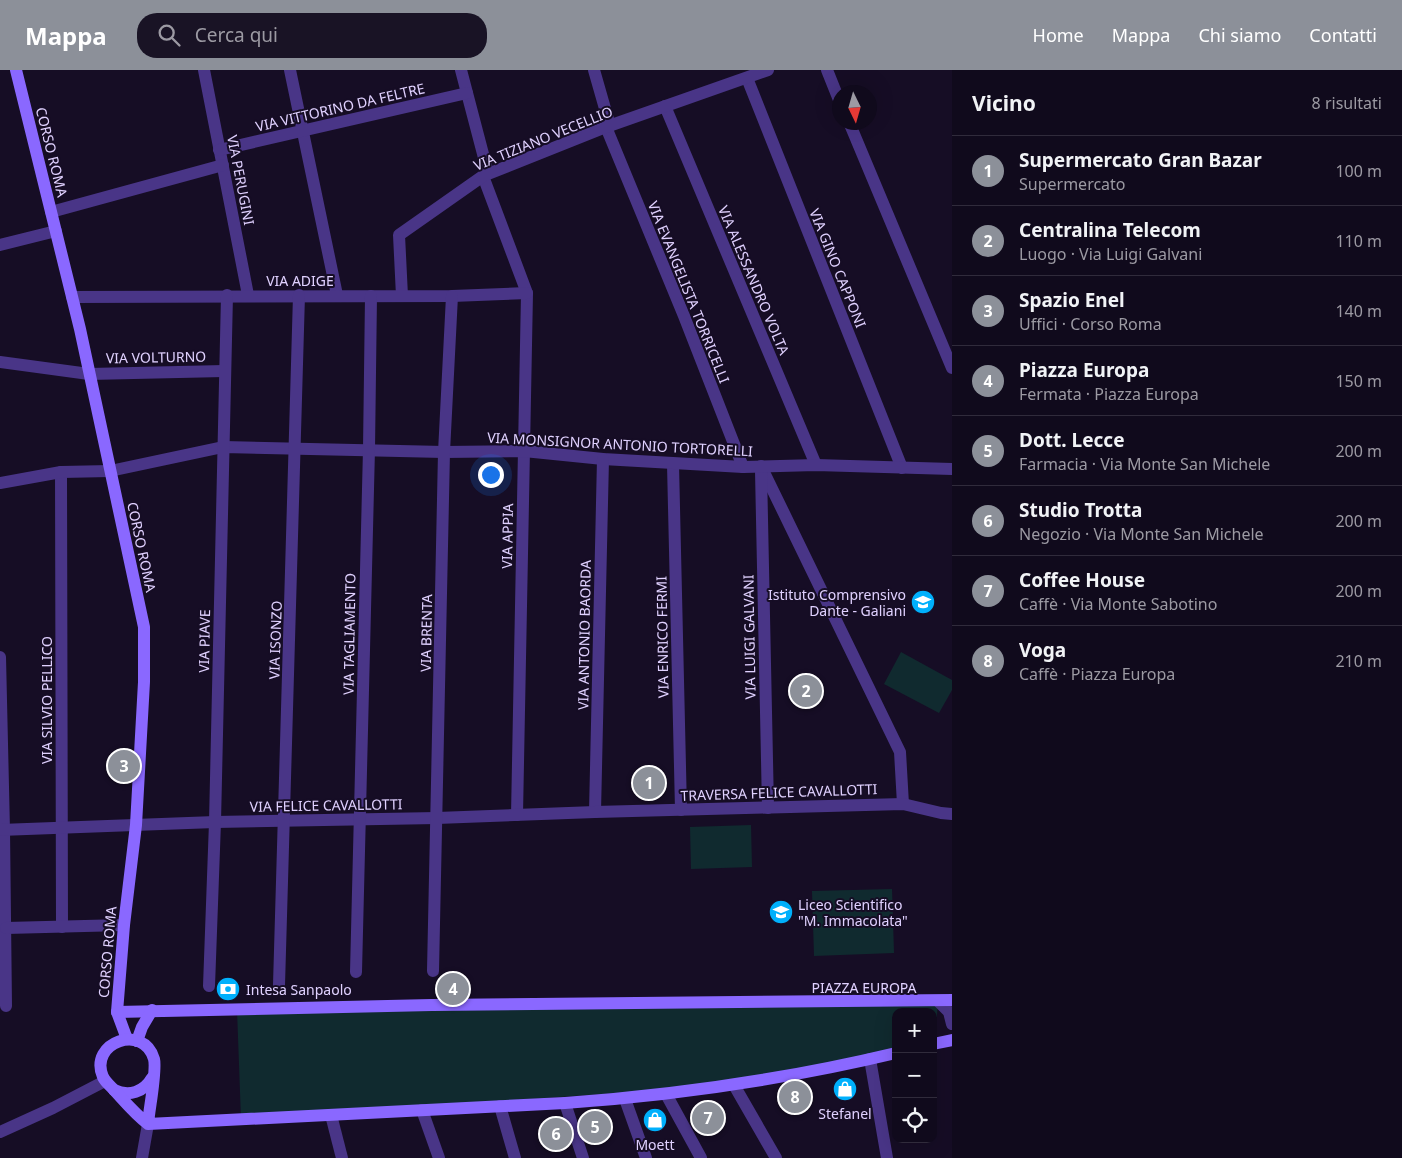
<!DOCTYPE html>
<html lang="it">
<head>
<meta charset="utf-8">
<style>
	:root { --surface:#100a1c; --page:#191325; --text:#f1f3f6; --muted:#9c9aa3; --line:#302b3b; --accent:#8c9099 }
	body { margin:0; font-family:"Noto Sans",sans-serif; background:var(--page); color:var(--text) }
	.controls { position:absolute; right:15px; bottom:15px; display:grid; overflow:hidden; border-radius:10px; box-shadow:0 5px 20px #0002 }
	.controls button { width:45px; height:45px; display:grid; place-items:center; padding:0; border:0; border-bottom:1px solid var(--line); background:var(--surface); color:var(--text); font:25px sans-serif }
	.compass { position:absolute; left:832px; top:15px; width:45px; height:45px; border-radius:50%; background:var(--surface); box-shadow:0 5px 20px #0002; rotate:175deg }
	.you { position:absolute; left:490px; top:404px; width:18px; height:18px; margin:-12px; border:4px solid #fff; border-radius:50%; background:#1a73e8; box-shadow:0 0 0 8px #1a73e833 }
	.badge { display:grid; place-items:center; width:32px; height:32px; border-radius:50%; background:var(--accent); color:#fff; font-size:16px; font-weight:700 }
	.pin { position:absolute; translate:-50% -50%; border:2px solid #fff; box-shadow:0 1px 5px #0006 }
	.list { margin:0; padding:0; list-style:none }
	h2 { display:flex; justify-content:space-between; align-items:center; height:65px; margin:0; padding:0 20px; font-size:21px }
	h2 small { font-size:16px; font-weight:400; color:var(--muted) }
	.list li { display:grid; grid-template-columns:32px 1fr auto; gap:15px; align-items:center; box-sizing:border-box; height:70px; padding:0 20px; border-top:1px solid var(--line) }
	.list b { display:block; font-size:19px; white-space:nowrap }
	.list p { margin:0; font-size:16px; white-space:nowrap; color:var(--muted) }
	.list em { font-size:16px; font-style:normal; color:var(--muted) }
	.icon { flex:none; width:28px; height:28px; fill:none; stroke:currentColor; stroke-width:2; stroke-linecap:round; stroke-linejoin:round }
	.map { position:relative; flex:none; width:952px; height:1088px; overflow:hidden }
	header { display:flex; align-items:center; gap:30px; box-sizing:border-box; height:70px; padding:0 25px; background:var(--accent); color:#fff }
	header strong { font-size:24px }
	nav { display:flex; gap:28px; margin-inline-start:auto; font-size:18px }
	.search { width:350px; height:45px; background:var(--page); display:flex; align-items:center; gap:12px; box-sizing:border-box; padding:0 18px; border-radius:20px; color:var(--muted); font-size:19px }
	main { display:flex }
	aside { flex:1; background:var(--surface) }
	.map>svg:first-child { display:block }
	.green { fill:#102a2f }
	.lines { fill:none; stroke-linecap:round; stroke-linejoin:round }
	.minor { stroke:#493587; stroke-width:12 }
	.secondary { stroke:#8a68ff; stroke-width:12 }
	.labels { text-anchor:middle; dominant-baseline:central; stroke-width:4; stroke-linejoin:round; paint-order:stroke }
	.street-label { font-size:14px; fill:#e0d1ff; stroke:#160d25 }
	.poi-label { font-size:14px; fill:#e0d1ff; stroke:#160d25; text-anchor:start }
</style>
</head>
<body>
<header>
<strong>Mappa</strong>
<div class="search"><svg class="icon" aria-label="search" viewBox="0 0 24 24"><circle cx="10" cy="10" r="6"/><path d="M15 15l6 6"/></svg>Cerca qui</div>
<nav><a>Home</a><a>Mappa</a><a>Chi siamo</a><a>Contatti</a></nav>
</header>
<main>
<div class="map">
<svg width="952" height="1088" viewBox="0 0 952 1088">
	<rect width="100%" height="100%" fill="#160d25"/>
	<!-- green -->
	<g class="green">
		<path d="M901,582l51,28v10l-13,23 -55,-29z"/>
		<path d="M751,755l1,42 -61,2 -1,-42z"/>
		<path d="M892,819l2,64 -80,3 -2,-65z"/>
		<path d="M938,931l-3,43h-2v-32h-37v40l-162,33 -493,34 -4,-109z"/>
	</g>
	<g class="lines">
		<!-- minor -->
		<g class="minor">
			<path d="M204,0l44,225"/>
			<path d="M290,0l47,225"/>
			<path d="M461,0l27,103"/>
			<path d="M594,0l16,56"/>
			<path d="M827,0l12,30"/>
			<path d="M747,8l155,390"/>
			<path d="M665,36l151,359"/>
			<path d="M849,52l103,246"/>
			<path d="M606,57l78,189 59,151"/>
			<path d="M219,80l248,-57"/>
			<path d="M483,106l44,117 -10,522"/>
			<path d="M51,142l172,-47"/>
			<path d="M0,175l56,-14"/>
			<path d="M402,226l-3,-61 84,-59 123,-49 162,-57"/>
			<path d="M72,227l380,-1 75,-3"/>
			<path d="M0,292l89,12 135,-3"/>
			<path d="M673,394l8,346"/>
			<path d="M761,396l139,286 3,52"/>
			<path d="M761,401l7,337"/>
			<path d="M61,402l1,455"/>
			<path d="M0,413l61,-11 49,-1 113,-24 221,5 80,-1 79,8 140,8 73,-2 136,4"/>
			<path d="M0,587l4,173 2,176"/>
			<path d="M595,742l8,-353"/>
			<path d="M0,760l215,-8 222,-4 158,-6 308,-8 38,9 11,1"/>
			<path d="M6,858l118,-3"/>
			<path d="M433,901l11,-519 8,-156"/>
			<path d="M356,902l13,-523 2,-153"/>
			<path d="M279,915l20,-690"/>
			<path d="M209,916l6,-164 12,-527"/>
			<path d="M938,931l11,11 3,12"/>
			<path d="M870,989l17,99"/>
			<path d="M734,1015l42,73"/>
			<path d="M666,1024l35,64"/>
			<path d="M625,1029l21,59"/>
			<path d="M565,1033l18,55"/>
			<path d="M500,1036l15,52"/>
			<path d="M422,1040l17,48"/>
			<path d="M331,1045l11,43"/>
			<path d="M0,1062l53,-24 52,-27"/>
			<path d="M142,1088l6,-34"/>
		</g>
		<!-- secondary -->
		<g class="secondary">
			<path d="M16,0l64,259 64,298v55l-8,143 -12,100 -7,87 10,27"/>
			<path d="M117,942l315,-7 520,-5"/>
			<path d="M137,971l5,-14 10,-17"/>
			<path d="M933,974l19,-4"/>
			<path d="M114,1020c15,7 30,2 38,-12"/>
			<path d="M148,1054c1,-14 9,-54 6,-65 -10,-36 -66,-17 -51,18 3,6 8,9 12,14 11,12 20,23 33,33l417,-21c112,-8 222,-24 331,-50"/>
		</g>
	</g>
	<!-- icons -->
	<defs>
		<g id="school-disc" transform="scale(1.25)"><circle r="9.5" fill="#00b0fc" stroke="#160d25"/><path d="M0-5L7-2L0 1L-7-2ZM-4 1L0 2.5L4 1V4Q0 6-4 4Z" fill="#fff"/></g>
		<g id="bank-disc" transform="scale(1.25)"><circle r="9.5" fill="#00b0fc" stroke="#160d25"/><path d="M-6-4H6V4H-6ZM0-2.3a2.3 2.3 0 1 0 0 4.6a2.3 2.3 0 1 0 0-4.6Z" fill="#fff"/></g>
		<g id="shop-disc" transform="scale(1.25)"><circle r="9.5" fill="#00b0fc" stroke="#160d25"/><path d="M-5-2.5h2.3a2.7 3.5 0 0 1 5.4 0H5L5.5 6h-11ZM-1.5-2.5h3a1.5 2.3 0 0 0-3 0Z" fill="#fff"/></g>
	</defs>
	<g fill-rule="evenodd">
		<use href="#school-disc" x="923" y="532"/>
		<use href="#school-disc" x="781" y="842"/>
		<use href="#bank-disc" x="228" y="919"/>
		<use href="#shop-disc" x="845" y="1019"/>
		<use href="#shop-disc" x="655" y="1050"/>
	</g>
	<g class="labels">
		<!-- street labels -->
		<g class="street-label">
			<text transform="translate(340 37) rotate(-13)">VIA VITTORINO DA FELTRE</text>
			<text transform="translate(543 68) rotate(-22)">VIA TIZIANO VECELLIO</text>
			<text transform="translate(52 82) rotate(76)">CORSO ROMA</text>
			<text transform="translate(241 110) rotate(79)">VIA PERUGINI</text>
			<text transform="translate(838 198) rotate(68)">VIA GINO CAPPONI</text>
			<text x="300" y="210">VIA ADIGE</text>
			<text transform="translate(754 210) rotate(67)">VIA ALESSANDRO VOLTA</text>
			<text transform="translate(689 222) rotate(68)">VIA EVANGELISTA TORRICELLI</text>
			<text transform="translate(156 287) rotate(-1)">VIA VOLTURNO</text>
			<text transform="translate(620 374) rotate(3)">VIA MONSIGNOR ANTONIO TORTORELLI</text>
			<text transform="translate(507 466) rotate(-89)">VIA APPIA</text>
			<text transform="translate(142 477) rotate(78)">CORSO ROMA</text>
			<text transform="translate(426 563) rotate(-89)">VIA BRENTA</text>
			<text transform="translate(349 564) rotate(-89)">VIA TAGLIAMENTO</text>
			<text transform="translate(584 565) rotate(-89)">VIA ANTONIO BAORDA</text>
			<text transform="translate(662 567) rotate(-91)">VIA ENRICO FERMI</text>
			<text transform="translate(749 567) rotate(-91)">VIA LUIGI GALVANI</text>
			<text transform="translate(275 570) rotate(-88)">VIA ISONZO</text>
			<text transform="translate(204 571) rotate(-89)">VIA PIAVE</text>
			<text transform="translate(46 630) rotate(-90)">VIA SILVIO PELLICO</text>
			<text transform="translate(779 722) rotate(-2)">TRAVERSA FELICE CAVALLOTTI</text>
			<text transform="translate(326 735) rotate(-1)">VIA FELICE CAVALLOTTI</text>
			<text transform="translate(107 882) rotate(-85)">CORSO ROMA</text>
			<text x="864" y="917">PIAZZA EUROPA</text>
		</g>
		<!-- poi labels -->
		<g class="poi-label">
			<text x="906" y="524" text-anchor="end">Istituto Comprensivo<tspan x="906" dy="16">Dante - Galiani</tspan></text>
			<text x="798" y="834">Liceo Scientifico<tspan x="798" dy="16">"M. Immacolata"</tspan></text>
			<text x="246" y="919">Intesa Sanpaolo</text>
			<text x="845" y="1043" text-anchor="middle">Stefanel</text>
			<text x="655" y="1074" text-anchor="middle">Moett</text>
		</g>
	</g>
</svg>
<div class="controls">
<button>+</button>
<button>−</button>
<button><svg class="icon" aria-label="locate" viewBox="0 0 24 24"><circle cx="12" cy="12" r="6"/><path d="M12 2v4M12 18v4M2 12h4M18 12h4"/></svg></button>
</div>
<svg class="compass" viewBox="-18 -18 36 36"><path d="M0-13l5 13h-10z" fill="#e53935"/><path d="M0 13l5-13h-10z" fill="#9c9aa3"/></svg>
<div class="you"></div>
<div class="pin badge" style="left:649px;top:713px">1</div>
<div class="pin badge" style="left:806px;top:621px">2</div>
<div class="pin badge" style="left:124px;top:696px">3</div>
<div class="pin badge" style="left:453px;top:919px">4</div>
<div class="pin badge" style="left:595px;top:1057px">5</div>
<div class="pin badge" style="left:556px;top:1064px">6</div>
<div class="pin badge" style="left:708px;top:1048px">7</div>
<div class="pin badge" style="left:795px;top:1027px">8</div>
</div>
<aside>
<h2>Vicino<small>8 risultati</small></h2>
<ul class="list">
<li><span class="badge">1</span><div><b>Supermercato Gran Bazar</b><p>Supermercato</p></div><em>100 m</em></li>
<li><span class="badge">2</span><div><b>Centralina Telecom</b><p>Luogo · Via Luigi Galvani</p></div><em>110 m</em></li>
<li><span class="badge">3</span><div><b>Spazio Enel</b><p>Uffici · Corso Roma</p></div><em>140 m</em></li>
<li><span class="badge">4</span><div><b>Piazza Europa</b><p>Fermata · Piazza Europa</p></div><em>150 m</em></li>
<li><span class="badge">5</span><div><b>Dott. Lecce</b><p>Farmacia · Via Monte San Michele</p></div><em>200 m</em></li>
<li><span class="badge">6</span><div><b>Studio Trotta</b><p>Negozio · Via Monte San Michele</p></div><em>200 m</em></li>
<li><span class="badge">7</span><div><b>Coffee House</b><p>Caffè · Via Monte Sabotino</p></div><em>200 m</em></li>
<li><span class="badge">8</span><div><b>Voga</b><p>Caffè · Piazza Europa</p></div><em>210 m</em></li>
</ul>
</aside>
</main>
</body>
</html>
